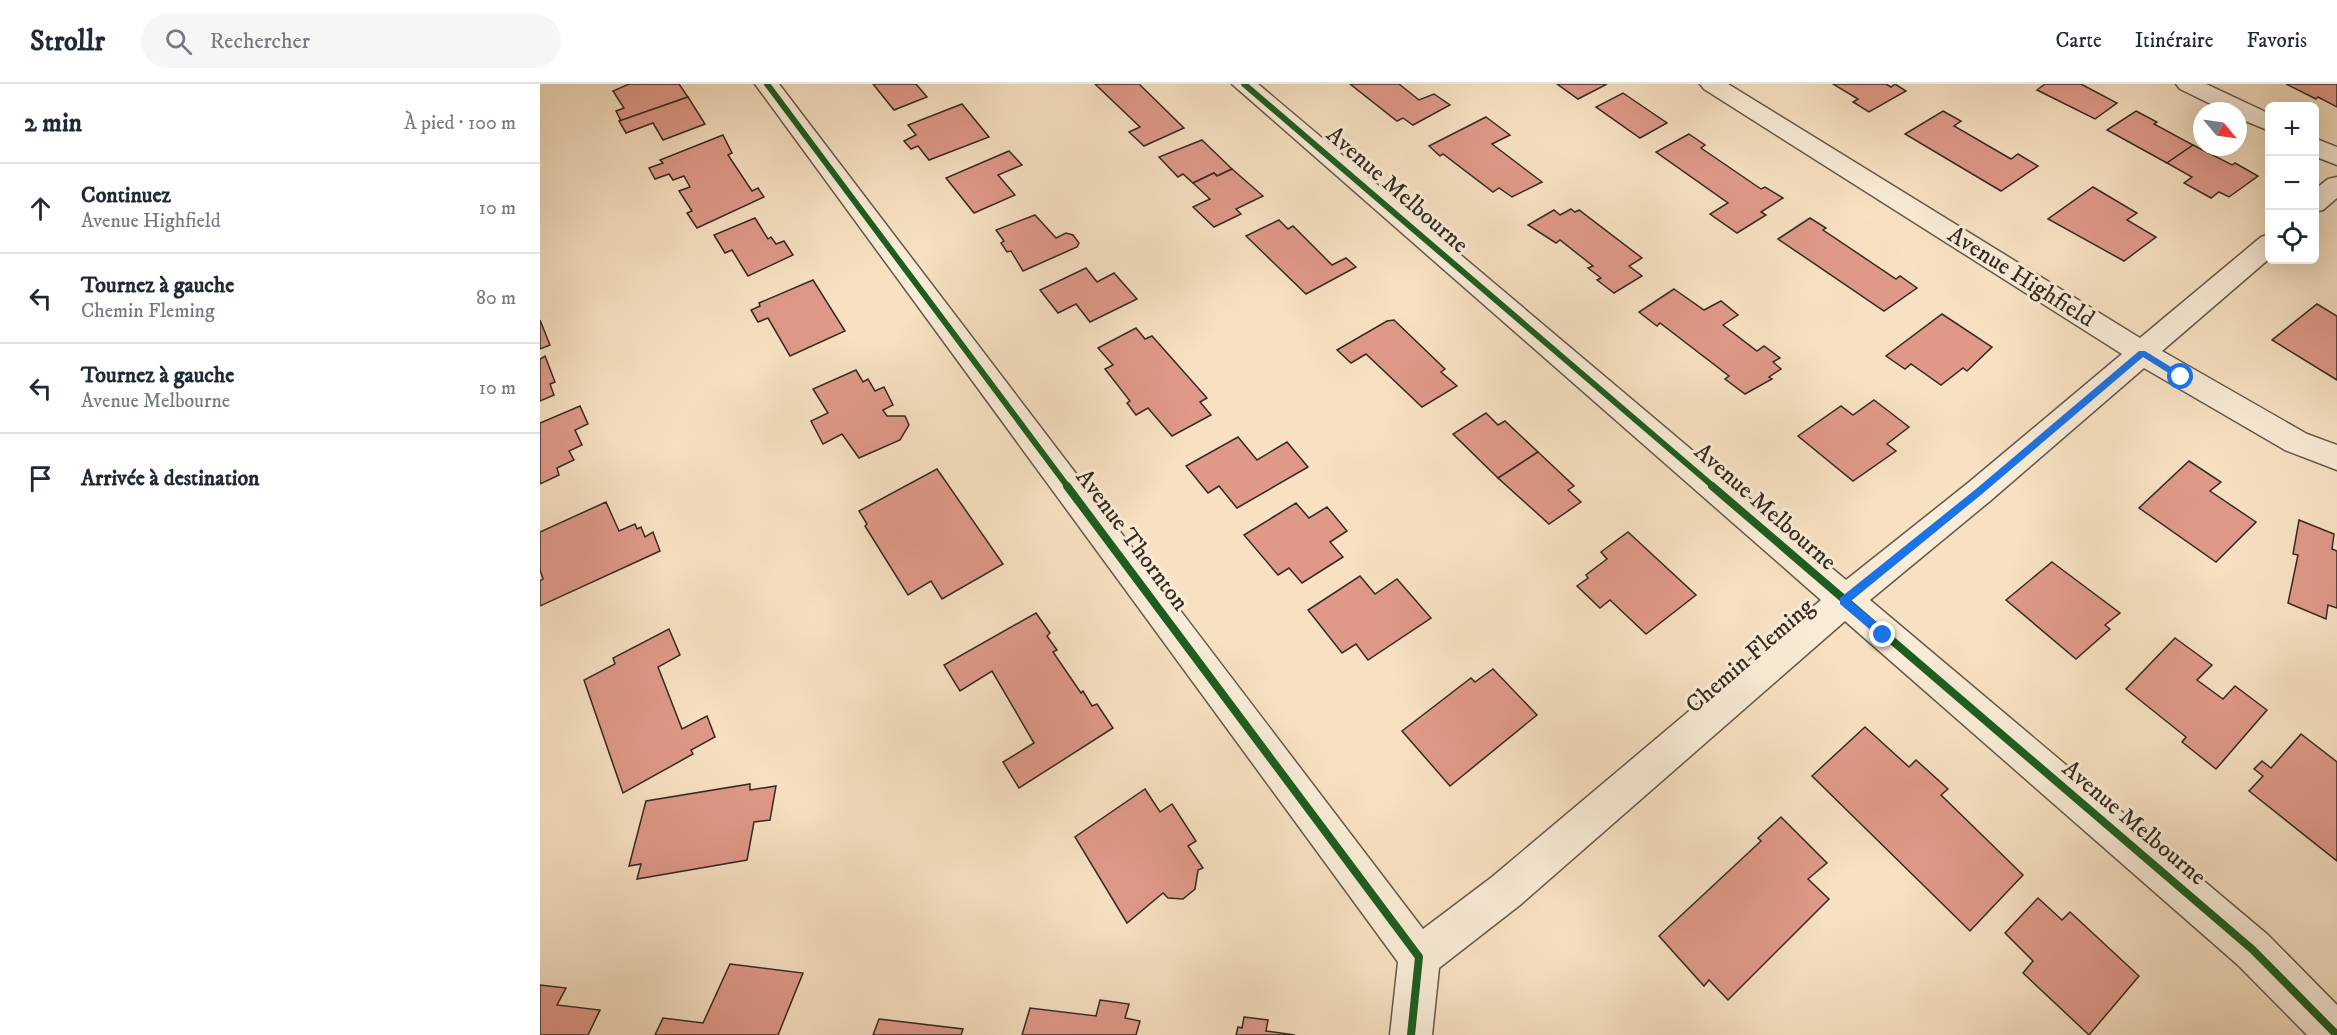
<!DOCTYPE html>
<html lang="fr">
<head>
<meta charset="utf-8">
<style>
	:root { --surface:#fff; --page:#f6f6f7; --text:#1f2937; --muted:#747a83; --line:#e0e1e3 }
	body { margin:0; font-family:"IM FELL DW Pica",serif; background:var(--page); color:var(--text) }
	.controls { position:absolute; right:18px; top:18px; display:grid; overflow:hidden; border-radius:9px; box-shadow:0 6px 24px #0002 }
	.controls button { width:54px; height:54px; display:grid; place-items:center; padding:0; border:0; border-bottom:2px solid var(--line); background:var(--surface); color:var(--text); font:30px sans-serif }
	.compass { position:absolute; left:1653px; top:18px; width:54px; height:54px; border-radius:50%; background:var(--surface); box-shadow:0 6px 24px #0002; rotate:119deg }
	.stop { position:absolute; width:18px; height:18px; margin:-14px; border:4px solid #1a73e8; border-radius:50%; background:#fff }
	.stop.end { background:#1a73e8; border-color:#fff; box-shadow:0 2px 6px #0008 }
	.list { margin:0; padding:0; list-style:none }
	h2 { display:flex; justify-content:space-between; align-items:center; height:78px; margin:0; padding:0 24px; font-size:26px }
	h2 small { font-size:20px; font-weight:400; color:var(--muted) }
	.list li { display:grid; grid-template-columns:39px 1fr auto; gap:18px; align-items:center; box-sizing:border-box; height:90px; padding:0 24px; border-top:2px solid var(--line) }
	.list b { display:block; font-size:22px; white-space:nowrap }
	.list p { margin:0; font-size:20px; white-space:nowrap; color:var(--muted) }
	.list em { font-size:20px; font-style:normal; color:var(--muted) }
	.icon { flex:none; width:33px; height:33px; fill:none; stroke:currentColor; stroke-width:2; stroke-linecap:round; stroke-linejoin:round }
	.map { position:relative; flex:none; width:1797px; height:951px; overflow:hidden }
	header { display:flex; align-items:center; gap:36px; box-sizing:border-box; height:84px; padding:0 30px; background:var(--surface); border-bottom:2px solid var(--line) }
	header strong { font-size:28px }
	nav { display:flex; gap:33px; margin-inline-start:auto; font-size:21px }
	.search { width:420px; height:54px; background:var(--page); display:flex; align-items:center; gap:15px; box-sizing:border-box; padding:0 21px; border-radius:33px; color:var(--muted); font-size:22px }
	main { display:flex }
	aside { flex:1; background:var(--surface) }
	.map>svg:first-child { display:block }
	.building { fill:#e09989; stroke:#342b22; stroke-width:1.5 }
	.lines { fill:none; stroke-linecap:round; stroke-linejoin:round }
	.street-casing { stroke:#65584a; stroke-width:3 }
	.street { fill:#faecd7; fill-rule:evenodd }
	.cycleway-far1-casing { stroke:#faecd7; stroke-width:9 }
	.cycleway-casing { stroke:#faecd7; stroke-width:12 }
	.cycleway-far1 { stroke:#1b5e20; stroke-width:6 }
	.cycleway { stroke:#1b5e20; stroke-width:8 }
	.route { fill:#1a73e8 }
	.labels { text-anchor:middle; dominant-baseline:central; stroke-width:6; stroke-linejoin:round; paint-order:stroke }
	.street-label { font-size:24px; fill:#342b22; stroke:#faecd7 }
</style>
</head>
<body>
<header>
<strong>Strollr</strong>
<div class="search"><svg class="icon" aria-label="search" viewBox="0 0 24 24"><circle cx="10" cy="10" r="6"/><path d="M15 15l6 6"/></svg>Rechercher</div>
<nav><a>Carte</a><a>Itinéraire</a><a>Favoris</a></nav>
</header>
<main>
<aside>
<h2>2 min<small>À pied · 100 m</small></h2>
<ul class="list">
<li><svg class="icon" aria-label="ahead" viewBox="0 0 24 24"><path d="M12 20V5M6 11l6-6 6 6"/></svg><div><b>Continuez</b><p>Avenue Highfield</p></div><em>10 m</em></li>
<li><svg class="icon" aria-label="left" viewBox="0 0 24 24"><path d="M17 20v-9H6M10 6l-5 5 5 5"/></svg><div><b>Tournez à gauche</b><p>Chemin Fleming</p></div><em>80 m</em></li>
<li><svg class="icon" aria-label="left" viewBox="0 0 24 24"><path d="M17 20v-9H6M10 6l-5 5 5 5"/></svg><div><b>Tournez à gauche</b><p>Avenue Melbourne</p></div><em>10 m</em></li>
<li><svg class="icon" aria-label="arrive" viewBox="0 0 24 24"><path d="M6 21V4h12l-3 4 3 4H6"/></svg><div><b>Arrivée à destination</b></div></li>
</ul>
</aside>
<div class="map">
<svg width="1797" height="951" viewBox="0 0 1797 951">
	<rect width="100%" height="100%" fill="#f7e1c2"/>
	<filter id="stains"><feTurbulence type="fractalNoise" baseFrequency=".00333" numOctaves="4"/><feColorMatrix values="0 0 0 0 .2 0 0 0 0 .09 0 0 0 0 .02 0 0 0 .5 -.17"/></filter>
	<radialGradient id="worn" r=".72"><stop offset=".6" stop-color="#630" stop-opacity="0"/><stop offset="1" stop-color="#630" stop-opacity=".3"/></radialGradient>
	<!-- building -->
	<g class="building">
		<path d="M89,0h50l9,13 -67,24 -5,-10 8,-3 -11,-17z"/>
		<path d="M333,0h43l11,13 -33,13z"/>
		<path d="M555,0h44l45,44 -40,18 -15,-14 11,-5z"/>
		<path d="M810,0h49l20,16 15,-6 16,11 -37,20 -10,-7 -6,3z"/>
		<path d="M1017,0h50l-29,15z"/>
		<path d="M1293,0h53l5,3 4,-3 11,7 -37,21 -16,-10 5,-3z"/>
		<path d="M1505,0h36l36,19 -22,16 -58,-29z"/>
		<path d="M1746,0h51v23l-19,-10 -2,2z"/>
		<path d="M1083,9l44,30 -27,15 -44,-31z"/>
		<path d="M148,13l17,27 -42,16 -10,-17 -27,10 -7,-12z"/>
		<path d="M422,20l27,33 -60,23 -11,-14 -7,3 -7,-8 12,-6 -8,-10z"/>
		<path d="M1403,27l18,10 -7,5 57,33 7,-5 20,12 -37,25 -96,-57z"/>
		<path d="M1596,27l21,11 -3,2 39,21 -26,18 -60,-33z"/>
		<path d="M946,33l24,18 -18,9 50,38 -30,15 -13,-9 -6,4 -50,-38 -3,2 -11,-10z"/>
		<path d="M1149,50l16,11 -4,3 60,41 4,-2 18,11 -22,14 5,3 -29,18 -27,-19 18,-11 -72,-51z"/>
		<path d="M183,51l9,18 -4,2 24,36 6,-3 6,9 -67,31 -10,-15 5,-2 -13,-20 11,-4 -6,-11 -11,4 -4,-6 -14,5 -6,-11 14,-5 -3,-3z"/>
		<path d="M662,56l30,29 -15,7 -3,-3 -21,10 -10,-9 -5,3 -19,-20z"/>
		<path d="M1653,61l39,20 3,-2 23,13 -29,21 -10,-5 -8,6 -27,-15 8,-6 -25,-14z"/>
		<path d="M469,67l13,14 -24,10 17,20 -41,18 -28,-35z"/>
		<path d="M692,85l31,27 -27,13 5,5 -27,13 -21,-20 17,-8 -17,-16 21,-10 3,3z"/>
		<path d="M1553,103l44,26 -10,7 29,17 -32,24 -76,-42z"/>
		<path d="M1031,125l4,3 4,-2 63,48 -13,8 13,10 -28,17 -17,-13 4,-2 -13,-10 5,-2 -33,-26 -4,3 -28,-18 26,-15 6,5z"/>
		<path d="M495,131l21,23 10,-5 7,2 6,8 -2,4 -54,24 -12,-20 -4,1 -6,-9 3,-2 -8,-11z"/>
		<path d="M215,134l13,21 3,-2 5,7 8,-3 9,14 -45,21 -16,-26 -7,3 -11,-18z"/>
		<path d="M1270,134l16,10 -3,2 73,49 4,-3 17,12 -33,23 -106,-72z"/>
		<path d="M739,136l9,9 5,-3 39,39 14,-7 10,9 -50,27 -60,-58z"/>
		<path d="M546,184l11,14 17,-9 23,26 -47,23 -14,-18 -18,9 -18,-23z"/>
		<path d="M273,196l32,51 -55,25 -22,-38 -10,4 -7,-12 9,-4 -1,-3z"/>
		<path d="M1134,205l30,21 17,-9 17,14 -15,10 34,26 7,-5 16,12 -7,4 8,7 -12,8 3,2 -27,15 -20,-15 4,-3 -69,-53 -3,3 -18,-14z"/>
		<path d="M1777,220l20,12v64l-65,-40z"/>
		<path d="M1402,230l50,33 -25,24 -4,-3 -22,17 -30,-21 -6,5 -19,-13z"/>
		<path d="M0,236l10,25 -10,4z"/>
		<path d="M854,236l51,49 -4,3 16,14 -35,21 -56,-53 -15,9 -14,-13 50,-29z"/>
		<path d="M596,244l9,11 7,-3 55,62 -7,4 11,13 -39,21 -24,-28 -12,7 -9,-12 3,-2 -25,-32 8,-4 -15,-17z"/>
		<path d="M5,272l10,26 -5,2 4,11 -14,6v-42z"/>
		<path d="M316,286l7,12 5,-3 7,12 9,-4 9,18 -10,5 4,6h18l4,9 -9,15 -41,18 -17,-24 -19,10 -12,-23 17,-8 -15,-24z"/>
		<path d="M1334,316l35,27 -22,17 9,7 -43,30 -55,-45 43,-30 12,9z"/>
		<path d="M40,322l8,18 -13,6 7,15 -13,6 5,9 -17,8 2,7 -19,9v-61z"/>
		<path d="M946,329l12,12 7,-4 33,31 -40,26 -45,-44z"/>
		<path d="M698,353l19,23 30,-18 21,25 -71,41 -18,-22 -11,7 -22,-27z"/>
		<path d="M998,368l36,34 -6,4 13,12 -32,22 -51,-46z"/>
		<path d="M1649,377l32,21 -11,9 46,31 -40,40 -77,-54z"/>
		<path d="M397,385l66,95 -61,35 -11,-18 -23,14 -43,-69 2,-2 -8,-13z"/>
		<path d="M66,418l13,29 16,-7 2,5 4,-2 4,10 8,-5 7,19 -120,55v-25l3,-2 -3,-9v-38z"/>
		<path d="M756,419l13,15 18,-11 20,24 -17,11 13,15 -41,26 -13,-15 -11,7 -34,-40z"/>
		<path d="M1759,436l35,14 -2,15 5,2v57l-9,-3 -2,14 -38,-16 10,-48 -5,-1z"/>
		<path d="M1088,448l68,63 -50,39 -36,-34 -10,8 -23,-22 11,-8 -2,-3 21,-16 -6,-7z"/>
		<path d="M1512,478l68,51 -15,12 5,4 -34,30 -70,-59z"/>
		<path d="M820,492l15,18 22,-15 34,39 -63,42 -12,-16 -14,9 -34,-43z"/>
		<path d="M496,529l14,20 -3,3 10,14 -4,2 28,41 2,-2 9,15 5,-2 16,24 -94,60 -16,-26 31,-19 -42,-72 -32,20 -16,-26z"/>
		<path d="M129,545l11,26 -22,12 24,62 25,-13 8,21 -24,13 2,4 -70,39 -39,-113 31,-16 -2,-6z"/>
		<path d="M1635,554l37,27 -15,15 26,19 12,-13 32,24 -51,59 -34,-27 4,-5 -60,-48z"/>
		<path d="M953,585l44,46 -87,71 -48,-55 69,-53 4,4z"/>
		<path d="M1325,643l44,40 7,-7 32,29 -7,6 82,80 -53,56 -158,-155z"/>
		<path d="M1761,650l36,28v99l-88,-70 14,-15 -9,-7 8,-8 9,7z"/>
		<path d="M210,700v6l26,-4 -6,34 -16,2 -7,38 -110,19 4,-15 -12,2 17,-65z"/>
		<path d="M605,705l15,23 12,-8 24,37 -8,5 15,22 -5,2 -3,19 -12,10 -15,-1 -5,-5 -36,30 -52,-86z"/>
		<path d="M1241,733l46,46 -19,16 21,20 -101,101 -19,-20 -5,6 -45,-50 102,-95 -3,-3z"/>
		<path d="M1498,814l24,22 8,-8 69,64 -50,59 -66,-62 10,-12 -28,-28z"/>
		<path d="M190,880l73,9 -25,62h-123l8,-17 40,5z"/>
		<path d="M0,901l26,3 -9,17 43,5 -12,25h-48z"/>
		<path d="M560,916l29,4 -4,14 15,3 -4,14h-114l8,-27 66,8z"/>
		<path d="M704,933l24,3 -2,11 29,4h-59l2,-8 4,1z"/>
		<path d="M339,935l84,10 -2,6h-88z"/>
	</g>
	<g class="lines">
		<!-- street casing -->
		<g class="street-casing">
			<g id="street">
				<path d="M215,0h24l644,845 69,-52 329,-277 -589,-516h26l588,496 122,-97 154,-129 -418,-265 -4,-5h28l412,254 121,-101 9,-3v24l-108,93 145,83 30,11v25l-52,-20 -141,-82 -154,133 -120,99 398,335 69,70v30h-30l-69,-70 -393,-344 -325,284 -81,63 -7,67h-42l8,-73z"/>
				<path d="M1636,0h30l64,30v17l-32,-13v-7h-13l-45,-22z"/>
				<path d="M1774,54l23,9v18l-23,-9z"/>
				<path d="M1797,93v21l-14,12 -9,2v-22l14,-11z"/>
			</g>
		</g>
		<!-- street -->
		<use href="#street" class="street"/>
		<!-- cycleway-far1 casing -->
		<g class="cycleway-far1-casing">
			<g id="cycleway-far1">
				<path d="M227,0l301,403"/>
				<path d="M704,0l470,403"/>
			</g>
		</g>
		<!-- cycleway casing -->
		<g class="cycleway-casing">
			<g id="cycleway">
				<path d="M527,402l352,471 -8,78"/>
				<path d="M1172,402l541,464 84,85"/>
			</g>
		</g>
		<!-- cycleway-far1 -->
		<use href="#cycleway-far1" class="cycleway-far1"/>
		<!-- cycleway -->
		<use href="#cycleway" class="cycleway"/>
	</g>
	<!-- route -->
	<path class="route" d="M1599,267h6l39,24v4h-6l-35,-22 -161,137 -131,107 36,30v7h-7l-40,-34v-6l136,-109z"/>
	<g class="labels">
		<!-- street labels -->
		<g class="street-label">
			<text transform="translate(857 106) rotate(41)">Avenue Melbourne</text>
			<text transform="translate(1481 193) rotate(32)">Avenue Highfield</text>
			<text transform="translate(1225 423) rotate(41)">Avenue Melbourne</text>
			<text transform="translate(592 456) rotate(53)">Avenue Thornton</text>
			<text transform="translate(1210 572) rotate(-41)">Chemin Fleming</text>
			<text transform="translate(1594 739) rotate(40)">Avenue Melbourne</text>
		</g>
	</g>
	<rect width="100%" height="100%" filter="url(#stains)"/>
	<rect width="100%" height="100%" fill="url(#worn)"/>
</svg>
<div class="controls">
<button>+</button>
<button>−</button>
<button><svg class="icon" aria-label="locate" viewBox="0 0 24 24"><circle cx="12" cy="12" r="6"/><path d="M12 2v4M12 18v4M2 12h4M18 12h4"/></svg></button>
</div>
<svg class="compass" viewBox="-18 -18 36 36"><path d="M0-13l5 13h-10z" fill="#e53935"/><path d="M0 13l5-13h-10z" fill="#747a83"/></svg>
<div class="stop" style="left:1641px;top:293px"></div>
<div class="stop end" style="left:1343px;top:551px"></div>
</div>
</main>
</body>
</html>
